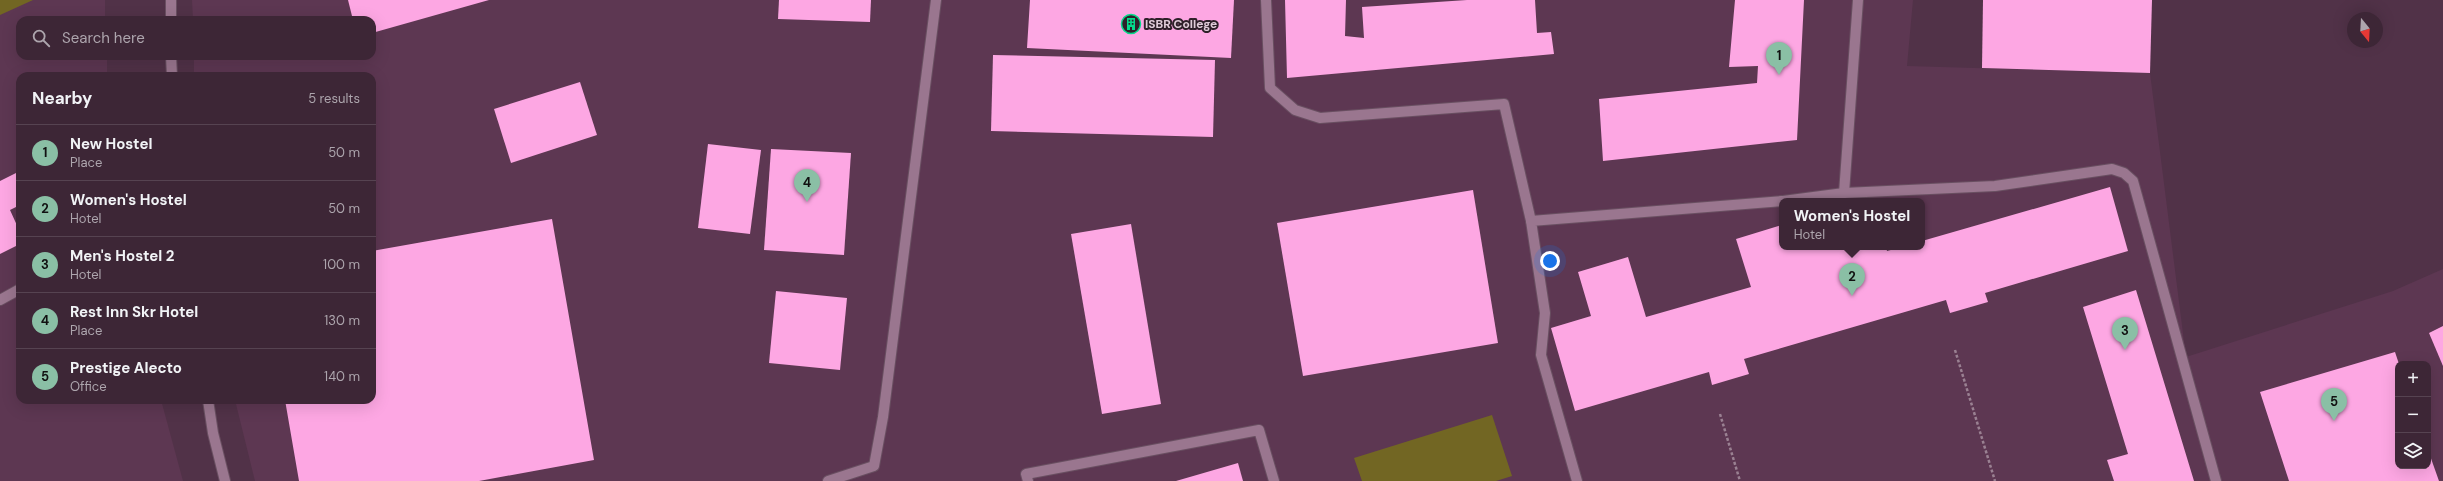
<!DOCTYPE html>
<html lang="en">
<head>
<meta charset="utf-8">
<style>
	:root { --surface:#3d2636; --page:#483242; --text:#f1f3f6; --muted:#ada5ad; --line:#564351; --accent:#8abfa5 }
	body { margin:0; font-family:"DM Sans",sans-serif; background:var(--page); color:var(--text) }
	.controls { position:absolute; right:12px; bottom:12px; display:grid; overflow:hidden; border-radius:8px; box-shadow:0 4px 16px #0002 }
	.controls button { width:36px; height:36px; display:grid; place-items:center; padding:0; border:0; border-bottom:1px solid var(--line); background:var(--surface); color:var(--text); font:20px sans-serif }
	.compass { position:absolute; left:2347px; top:12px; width:36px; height:36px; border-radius:50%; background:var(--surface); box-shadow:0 4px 16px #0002; rotate:162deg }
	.you { position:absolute; left:1550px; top:261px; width:14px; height:14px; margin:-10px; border:3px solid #fff; border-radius:50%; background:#1a73e8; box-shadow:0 0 0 6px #1a73e833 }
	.badge { display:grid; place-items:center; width:26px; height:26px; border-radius:50%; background:var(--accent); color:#111; font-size:13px; font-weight:700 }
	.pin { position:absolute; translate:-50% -33px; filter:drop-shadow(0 1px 2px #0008) }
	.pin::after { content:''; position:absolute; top:21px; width:14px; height:12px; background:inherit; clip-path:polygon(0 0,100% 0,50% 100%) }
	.popup { position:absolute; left:1779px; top:198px; width:146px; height:52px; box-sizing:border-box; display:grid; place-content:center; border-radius:8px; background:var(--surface); filter:drop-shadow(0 1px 3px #0005); font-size:13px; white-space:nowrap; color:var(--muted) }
	.popup b { font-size:15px; color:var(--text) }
	.popup::after { content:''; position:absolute; left:50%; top:100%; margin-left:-8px; border:8px solid transparent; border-top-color:var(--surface) }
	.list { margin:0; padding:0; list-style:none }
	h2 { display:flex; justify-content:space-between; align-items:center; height:52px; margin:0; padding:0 16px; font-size:17px }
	h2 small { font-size:13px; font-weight:400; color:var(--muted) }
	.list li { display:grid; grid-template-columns:26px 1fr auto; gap:12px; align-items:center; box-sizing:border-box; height:56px; padding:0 16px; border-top:1px solid var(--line) }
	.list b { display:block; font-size:15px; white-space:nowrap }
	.list p { margin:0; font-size:13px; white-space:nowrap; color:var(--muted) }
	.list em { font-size:13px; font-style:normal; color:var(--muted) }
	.icon { flex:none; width:22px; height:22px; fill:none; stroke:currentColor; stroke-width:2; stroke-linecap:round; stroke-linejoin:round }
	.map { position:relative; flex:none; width:2443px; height:481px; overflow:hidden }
	.search { position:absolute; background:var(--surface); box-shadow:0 4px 16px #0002; left:16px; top:16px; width:360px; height:44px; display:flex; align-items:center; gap:10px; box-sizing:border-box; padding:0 14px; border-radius:12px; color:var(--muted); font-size:15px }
	.panel { position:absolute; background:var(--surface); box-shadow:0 4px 16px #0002; left:16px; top:72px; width:360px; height:332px; border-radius:12px }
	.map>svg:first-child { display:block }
	.built { fill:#5d3752; fill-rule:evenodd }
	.green { fill:#726623 }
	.building { fill:#fda7e3 }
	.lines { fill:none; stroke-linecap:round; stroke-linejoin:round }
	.minor-casing { stroke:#694f61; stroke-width:12 }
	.path { stroke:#9a8192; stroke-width:2.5; stroke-dasharray:3 2; stroke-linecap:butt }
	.minor { stroke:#9a768f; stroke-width:10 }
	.labels { text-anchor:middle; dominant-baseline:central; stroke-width:4; stroke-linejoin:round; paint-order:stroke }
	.poi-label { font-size:12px; font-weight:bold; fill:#e0ccd9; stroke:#2e2029; text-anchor:start }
</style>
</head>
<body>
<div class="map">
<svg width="2443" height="481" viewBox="0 0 2443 481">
	<rect width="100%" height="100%" fill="#513248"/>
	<!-- built -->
	<g class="built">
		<path d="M0,0h105v20h-85v36h87v20h-87v324h141l22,81h-183z"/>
		<path d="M192,0h1721l-6,66 243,7 36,284 207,-66 50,-22v212h-2188l-20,-81h137v-324h-178v-20h178v-36h-179zM1782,201h140v46h-140zM2398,364h30v102h-30z"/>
	</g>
	<!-- green -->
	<g class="green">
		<path d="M0,0h33l-33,15z"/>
		<path d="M1492,415l20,61 -16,5h-134l-8,-23z"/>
	</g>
	<!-- building -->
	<g class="building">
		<path d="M348,0h141l-117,33v-13h-19z"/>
		<path d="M779,0h92l-1,22 -92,-3z"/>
		<path d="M1030,0h204l-3,58 -204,-10z"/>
		<path d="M1285,0h61l-1,36 19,2 -2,-31 105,-7h68l2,33 14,-1 3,22 -267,24z"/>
		<path d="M1735,0h69l-7,140 -194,21 -4,-62 158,-16 1,-17 -29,1z"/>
		<path d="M1983,0h169l-2,73 -168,-5z"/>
		<path d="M993,55l222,5 -2,77 -222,-6z"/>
		<path d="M580,82l17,53 -86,28 -17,-54z"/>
		<path d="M708,144l53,6 -11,84 -52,-6z"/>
		<path d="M771,149l80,4 -7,102 -80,-5z"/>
		<path d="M18,172l2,33 -10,5 10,22v12l-20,10v-73z"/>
		<path d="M2110,187l18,64 -143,42 3,9 -38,11 -4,-13 -202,59 5,15 -37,11 -3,-13 -134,39 -24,-83 40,-12 -13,-44 50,-15 18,60 105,-30 -15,-48 46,-14v22h104l1,4 15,-4h20v-6z"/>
		<path d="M1473,190l25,153 -195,33 -26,-153z"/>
		<path d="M552,219l42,241 -115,21h-180l-14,-81h87v-149z"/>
		<path d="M1131,224l30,180 -59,10 -31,-180z"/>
		<path d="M2136,290l58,191h-80l-7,-21 21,-6 -45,-147z"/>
		<path d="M776,291l71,7 -7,72 -71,-7z"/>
		<path d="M2443,326v40l-14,-33z"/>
		<path d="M2395,352l4,12 -1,102h30v-16l11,31h-150l-29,-89z"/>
		<path d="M1238,463l5,18h-67z"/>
	</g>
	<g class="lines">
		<!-- minor casing -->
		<g class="minor-casing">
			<g id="minor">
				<path d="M171,0v20"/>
				<path d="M1266,0l4,88 25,22 25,8 184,-14 27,117"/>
				<path d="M171,56l1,20"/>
				<path d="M1844,193l14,-193"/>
				<path d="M1783,201l61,-8 151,-7 117,-17 12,4 9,8 83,300"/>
				<path d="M0,300l20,-11"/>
				<path d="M208,400l5,33 12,48"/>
				<path d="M828,481l46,-15 9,-49 53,-417"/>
				<path d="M1028,481l-2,-7 233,-44 15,51"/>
				<path d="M1577,481l-36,-126 4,-42 -14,-92 251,-20"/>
			</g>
		</g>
		<!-- path -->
		<g class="path">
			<path d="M1955,350l40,131"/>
			<path d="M1720,414l20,67"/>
		</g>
		<!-- minor -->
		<use href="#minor" class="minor"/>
	</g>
	<!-- icons -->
	<defs>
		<g id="building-ring" transform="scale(1)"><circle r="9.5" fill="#2e2029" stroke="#05d98b" stroke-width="1.5"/><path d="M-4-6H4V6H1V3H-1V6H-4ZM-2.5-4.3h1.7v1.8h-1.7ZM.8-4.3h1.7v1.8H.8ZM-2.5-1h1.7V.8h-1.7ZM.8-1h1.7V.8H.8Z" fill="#05d98b"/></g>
	</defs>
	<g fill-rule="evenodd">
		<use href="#building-ring" x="1131" y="24"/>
	</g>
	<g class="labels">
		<!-- poi labels -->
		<g class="poi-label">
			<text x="1145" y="24">ISBR College</text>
		</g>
	</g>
</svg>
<div class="controls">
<button>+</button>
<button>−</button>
<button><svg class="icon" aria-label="layers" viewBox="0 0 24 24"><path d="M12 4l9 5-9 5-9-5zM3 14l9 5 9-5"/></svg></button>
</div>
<svg class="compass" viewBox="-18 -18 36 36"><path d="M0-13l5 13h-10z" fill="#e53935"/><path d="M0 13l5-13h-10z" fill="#ada5ad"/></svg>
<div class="you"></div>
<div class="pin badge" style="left:1779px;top:75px">1</div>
<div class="pin badge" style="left:1852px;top:296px">2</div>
<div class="popup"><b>Women's Hostel</b>Hotel</div>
<div class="pin badge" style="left:2125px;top:350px">3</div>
<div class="pin badge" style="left:807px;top:202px">4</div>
<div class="pin badge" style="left:2334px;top:421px">5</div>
<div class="search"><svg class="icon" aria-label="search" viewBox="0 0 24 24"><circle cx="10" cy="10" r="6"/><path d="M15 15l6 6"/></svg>Search here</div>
<section class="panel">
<h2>Nearby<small>5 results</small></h2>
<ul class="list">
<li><span class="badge">1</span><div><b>New Hostel</b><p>Place</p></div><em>50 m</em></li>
<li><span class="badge">2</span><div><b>Women's Hostel</b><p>Hotel</p></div><em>50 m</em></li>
<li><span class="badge">3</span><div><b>Men's Hostel 2</b><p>Hotel</p></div><em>100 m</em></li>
<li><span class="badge">4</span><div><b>Rest Inn Skr Hotel</b><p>Place</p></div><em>130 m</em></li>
<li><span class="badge">5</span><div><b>Prestige Alecto</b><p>Office</p></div><em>140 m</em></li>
</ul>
</section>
</div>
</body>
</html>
